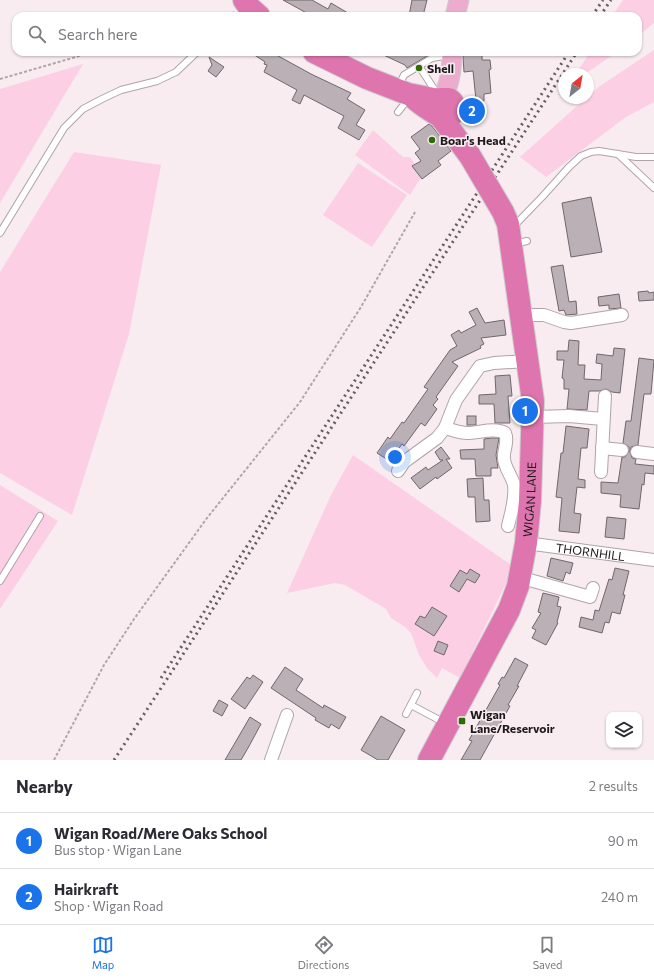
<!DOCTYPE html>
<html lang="en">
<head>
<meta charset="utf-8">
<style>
	:root { --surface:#fff; --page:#f7f7f7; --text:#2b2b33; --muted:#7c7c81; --line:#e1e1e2; --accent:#1a73e8 }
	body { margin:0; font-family:Commissioner,sans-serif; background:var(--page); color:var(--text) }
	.controls { position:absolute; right:12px; bottom:12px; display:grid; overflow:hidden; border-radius:8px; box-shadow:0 1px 3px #0004 }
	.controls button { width:36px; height:36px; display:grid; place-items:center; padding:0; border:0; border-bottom:1px solid var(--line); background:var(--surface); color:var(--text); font:20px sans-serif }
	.compass { position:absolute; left:558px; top:68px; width:36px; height:36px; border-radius:50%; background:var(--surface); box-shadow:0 1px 3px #0004; rotate:31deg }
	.you { position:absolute; left:395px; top:457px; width:14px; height:14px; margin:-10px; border:3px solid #fff; border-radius:50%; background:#1a73e8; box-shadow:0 0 0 6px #1a73e833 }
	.badge { display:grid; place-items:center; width:26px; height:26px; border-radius:50%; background:var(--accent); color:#fff; font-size:13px; font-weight:700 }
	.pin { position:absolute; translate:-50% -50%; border:2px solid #fff; box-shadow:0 1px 4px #0006 }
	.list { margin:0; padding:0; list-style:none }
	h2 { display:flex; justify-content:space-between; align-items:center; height:52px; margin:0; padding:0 16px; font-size:17px }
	h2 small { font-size:13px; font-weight:400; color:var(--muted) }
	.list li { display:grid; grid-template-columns:26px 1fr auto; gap:12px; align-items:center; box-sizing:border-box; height:56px; padding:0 16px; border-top:1px solid var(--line) }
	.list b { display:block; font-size:15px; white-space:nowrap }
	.list p { margin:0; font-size:13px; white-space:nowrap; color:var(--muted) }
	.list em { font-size:13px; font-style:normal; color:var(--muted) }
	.icon { flex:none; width:22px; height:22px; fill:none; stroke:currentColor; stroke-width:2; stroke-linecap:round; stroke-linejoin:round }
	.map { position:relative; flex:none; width:654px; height:760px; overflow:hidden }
	.search { position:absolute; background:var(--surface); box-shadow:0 1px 3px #0004; left:12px; right:12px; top:12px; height:44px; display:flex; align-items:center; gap:10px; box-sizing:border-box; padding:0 14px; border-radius:12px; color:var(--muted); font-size:15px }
	.sheet { height:164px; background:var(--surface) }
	nav { display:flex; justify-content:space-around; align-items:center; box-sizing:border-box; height:56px; border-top:1px solid var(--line); background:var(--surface); font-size:11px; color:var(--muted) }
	nav a { display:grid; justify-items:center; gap:2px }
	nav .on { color:var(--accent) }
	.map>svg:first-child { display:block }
	.green { fill:#fdcfe5 }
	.building { fill:#bbb0b5; stroke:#71676b }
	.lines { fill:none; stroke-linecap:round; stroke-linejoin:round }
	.lane-casing { stroke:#afa4a9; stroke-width:8 }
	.street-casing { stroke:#afa4a9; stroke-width:14 }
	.primary-casing { stroke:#cecdcd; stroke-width:21 }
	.highway-casing { stroke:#cecdcd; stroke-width:24 }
	.path { stroke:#b0a6aa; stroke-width:2; stroke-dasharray:3 2; stroke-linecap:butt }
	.lane { stroke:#fff; stroke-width:6 }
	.street { stroke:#fff; stroke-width:12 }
	.primary { stroke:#ebacce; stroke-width:19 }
	.highway { stroke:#de75ae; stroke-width:22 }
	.rail { stroke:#655e61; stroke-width:3; stroke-dasharray:2 4; stroke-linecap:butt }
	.highway-bridge-casing { stroke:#cecdcd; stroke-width:24; stroke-linecap:butt }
	.highway-bridge { stroke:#de75ae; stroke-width:22 }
	.poi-dot { fill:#2b6d04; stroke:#f8ecf1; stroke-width:1.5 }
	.labels { text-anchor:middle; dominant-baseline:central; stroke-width:3.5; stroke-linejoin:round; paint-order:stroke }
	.poi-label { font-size:12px; font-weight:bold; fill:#1e1a1c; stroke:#f8ecf1; text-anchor:start }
	.street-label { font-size:12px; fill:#1e1a1c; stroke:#f8ecf1 }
</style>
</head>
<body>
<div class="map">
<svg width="654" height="760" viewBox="0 0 654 760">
	<rect width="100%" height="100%" fill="#f8ecf1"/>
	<!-- green -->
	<g class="green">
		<path d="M623,0h31v23l-16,13v-20h-26z"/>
		<path d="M654,50v52l-28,15 -80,60 -26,-20 66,-59h2v-2l12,-10z"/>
		<path d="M590,52h27l-32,22h-9z"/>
		<path d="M83,64l-83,139v-114z"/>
		<path d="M373,130l30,27h7l5,7 -3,2 9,13 -3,3 -8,13 -55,-40z"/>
		<path d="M74,152l87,13 -32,169 -57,181 -72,-42v-201z"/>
		<path d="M358,163l49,32 -35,52 -49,-32z"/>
		<path d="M353,455l161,112 -54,111 -18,-10 -5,10 -10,-10 -8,-13 -8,-22 -6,-6 -14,-9 -5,-9 -41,-24 -10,-2 -48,10 44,-98z"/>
		<path d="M0,485l58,36 -58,88z"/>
	</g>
	<!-- building -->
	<g class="building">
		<path d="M283,0h29l16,9 3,-6 22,13h-41z"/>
		<path d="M412,0h15l-4,16h-14z"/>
		<path d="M250,52h21l40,22 40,19 -4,6 18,11 -9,15 9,5 -6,10 -21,-12 6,-12 -40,-21 -4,9 -8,-4 5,-10 -33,-18 3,-7 -3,-1 1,-2z"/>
		<path d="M377,52h22l7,3 2,-3h17l2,4 -20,12 -2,-3z"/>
		<path d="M471,52h11v8h8l1,9 -2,1 2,23 -7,1v7h-5l1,11 -10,2 -2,-13 8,-1 -3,-29 -9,1 -1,-15v-3h8z"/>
		<path d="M209,57l15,10 -8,10 -8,-6 4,-6z"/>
		<path d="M429,124l3,2 19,25 -13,10 3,4 -19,14 -10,-13 9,-5 -6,-8 5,-4 -9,-12z"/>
		<path d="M591,197l11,55 -31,5 -9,-54z"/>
		<path d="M563,265l6,37 7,-1 1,13 -11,1 -2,-5 -5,1 -8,-44z"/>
		<path d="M648,291l1,2 5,-1v8l-15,1 -1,-9z"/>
		<path d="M619,294l2,14 -12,1v-4l-10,1 -1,-9z"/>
		<path d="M477,308l8,15 19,-3 2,15 -25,3 3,6 -4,2 1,2 -29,14 6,4 -22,31 2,2 -5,6 4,4 -12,17 -4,-3 -17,23 -2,-2 -7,10 -1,-1 -6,7 -11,-7 11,-16 2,2 12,-17 2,1 24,-34 -4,-2 26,-37 7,-4 -6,-11 8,-5 2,3 15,-8 -7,-13z"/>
		<path d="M569,340l10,1 -1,24h7l-1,14 17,1 1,-16 -6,-1 1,-9 16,2 1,-8 11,1 -5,44 -8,-1 -6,-3 -7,2h-10l-2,19 -20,-1 2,-20h-5v-10l-2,-1 2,-18h-7v-9h11z"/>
		<path d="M639,358l15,2 -3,34h-7l-6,51 -7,2 -1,5 2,6 4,1 -1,5 19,2v8l-9,-1 -1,12 -2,-1 -3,25 -19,-2 1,-12 -20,-2v-11l17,1 4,-26h3l4,-6v-4l-6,-4 3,-22h5z"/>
		<path d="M510,375l2,21h-4l2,27h-15l-1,-19h-15v-9l17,-1 -1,-18z"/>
		<rect x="467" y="416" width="9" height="9"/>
		<path d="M566,426l23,3 -2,19h-6l-3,31 7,1v8l-8,-1 -3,26 7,1 -2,19 -20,-2 3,-33 -6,-1 5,-44h2z"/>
		<path d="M492,438h7l-3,17 2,13h-7v8h-15l-1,-17h-14l-1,-9 24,-1v-10z"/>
		<path d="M441,447l9,12h-4l6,9 -15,11 -1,-2 -16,12 -9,-11 15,-11 2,3 15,-10h-3l-5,-8z"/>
		<path d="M483,478l1,22h5l1,21 -14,1 -1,-25h-7l-1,-18z"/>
		<path d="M607,517l19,2 -2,20 -19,-2z"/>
		<path d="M551,558l22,5 -3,11 -4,-2 -3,9 -16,-5z"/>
		<path d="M615,568l14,3 -6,24h2l-5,19 -8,-2 -3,11 -4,-1 -3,11 -23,-6 2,-10 12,3 2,-10 4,1 10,-32 3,1z"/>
		<path d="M470,569l10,6 -5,8 -8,-4 -8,13 -9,-6 10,-16 7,4z"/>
		<path d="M543,593l16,4 -2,9 4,1 -4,15 1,1 -12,22 -14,-7 4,-8 -4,-2 9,-15 -3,-1z"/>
		<path d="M432,607l15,9 -13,20 -19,-12 5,-8 5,2z"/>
		<path d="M438,641l10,4 -4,10 -10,-4z"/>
		<path d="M515,658l13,7 -11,21h2l-11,19 2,1 -30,54h-19l11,-19 -3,-1 31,-55 -2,-1 4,-7 2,1z"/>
		<path d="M285,667l18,12 -7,11 27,18 1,-3 22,12 -7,12 -8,-5 -2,4 -14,-8 1,-2 -45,-30z"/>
		<path d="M253,675l10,7 -18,27 -14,-10 16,-22 3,2z"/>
		<path d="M219,700l9,5 -6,11 -9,-5z"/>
		<path d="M381,716l24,14 -17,30h-10l-17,-10z"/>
		<path d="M250,717l11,7 -13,24 -7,12h-16z"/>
	</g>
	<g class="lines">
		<!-- lane casing -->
		<g class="lane-casing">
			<g id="lane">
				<path d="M419,66l19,29"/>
				<path d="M399,86l5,-11 15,-9 13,-8 12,-2 5,1"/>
				<path d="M398,112l7,-9 2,-6"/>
				<path d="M618,154l36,34"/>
				<path d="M514,226l29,-30 26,-29 12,-11 10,-4 8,-1 37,6h18"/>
				<path d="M0,233l64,-105 19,-19 19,-10 19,-9 36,-9 19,-9 21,-20"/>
				<path d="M514,244l13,-3"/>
				<path d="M0,581l40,-65"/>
				<path d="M411,705l34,18"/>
				<path d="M406,714l11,-21"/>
			</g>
		</g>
		<!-- street casing -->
		<g class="street-casing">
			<g id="street">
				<path d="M521,315h23l20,7 7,1 51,-8"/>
				<path d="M533,417l36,-1 34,3"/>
				<path d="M445,428c8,2 15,5 22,5 12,0 28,-6 38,0 4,9 -2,17 -1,25 0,9 8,18 10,27 2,13 -3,28 -6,41"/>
				<path d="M602,448l20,2"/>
				<path d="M637,452l17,2"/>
				<path d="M398,471l6,-9 33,-24 8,-10 11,-28 24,-34 14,-3 33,-2"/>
				<path d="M601,472l4,-76"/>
				<path id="s1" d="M526,543l128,17"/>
				<path d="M519,577l71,20 3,-9"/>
				<path d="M271,760l16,-45"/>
			</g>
		</g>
		<!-- primary casing -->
		<g class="primary-casing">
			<g id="primary">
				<path d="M455,16l4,-16"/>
				<path d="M442,98c8,-13 10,-31 10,-46"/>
			</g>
		</g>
		<!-- highway casing -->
		<g class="highway-casing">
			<g id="highway">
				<path d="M244,0l5,7 10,9"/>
				<path d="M314,52l53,26 41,16 31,6"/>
				<path d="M415,99c5,5 22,16 27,18 12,3 17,-12 7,-18h-8l-5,6v6"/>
				<path d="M440,116l30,40"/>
				<path id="s2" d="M429,760l80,-150 9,-24 8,-43 4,-42 3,-100 -25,-177 -2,-5"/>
			</g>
		</g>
		<!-- path -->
		<g class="path">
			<path d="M224,16l10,-4"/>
			<path d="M0,79l93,-27"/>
			<path d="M54,760l50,-95 30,-46 73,-101 93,-116 61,-95 54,-95"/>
		</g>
		<!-- lane -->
		<use href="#lane" class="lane"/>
		<!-- street -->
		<use href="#street" class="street"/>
		<!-- primary -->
		<use href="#primary" class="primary"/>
		<!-- highway -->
		<use href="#highway" class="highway"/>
		<!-- rail -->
		<g class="rail">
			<path d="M592,16l11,-16"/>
			<path d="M600,16l11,-16"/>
			<path d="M161,678l408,-626"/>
			<path d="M114,760l463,-708"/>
		</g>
		<!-- highway-bridge casing -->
		<g class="highway-bridge-casing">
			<path id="highway-bridge" d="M470,156l33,56 3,7"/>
		</g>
		<!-- highway-bridge -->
		<use href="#highway-bridge" class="highway-bridge"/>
	</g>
	<!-- markers -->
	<g class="poi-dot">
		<circle cx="419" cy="68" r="4"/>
		<circle cx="432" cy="140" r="4"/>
		<rect x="458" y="717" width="8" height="8" rx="2"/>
	</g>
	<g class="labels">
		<!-- poi labels -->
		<g class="poi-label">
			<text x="427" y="68">Shell</text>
			<text x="440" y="140">Boar's Head</text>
			<text x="470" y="714">Wigan<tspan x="470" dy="14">Lane/Reservoir</tspan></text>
		</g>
		<!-- street labels -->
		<g class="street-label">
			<text stroke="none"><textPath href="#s2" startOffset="283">WIGAN LANE</textPath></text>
			<text stroke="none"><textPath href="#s1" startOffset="65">THORNHILL</textPath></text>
		</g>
	</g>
</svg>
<div class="controls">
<button><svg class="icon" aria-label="layers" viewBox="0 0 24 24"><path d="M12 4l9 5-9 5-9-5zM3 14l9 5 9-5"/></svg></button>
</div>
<svg class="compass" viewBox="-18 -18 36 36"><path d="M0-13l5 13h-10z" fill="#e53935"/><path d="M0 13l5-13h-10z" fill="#7c7c81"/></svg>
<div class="you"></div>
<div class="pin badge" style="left:525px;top:411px">1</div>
<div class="pin badge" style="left:472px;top:111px">2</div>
<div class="search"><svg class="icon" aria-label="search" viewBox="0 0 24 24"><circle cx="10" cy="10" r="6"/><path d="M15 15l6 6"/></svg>Search here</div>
</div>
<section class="sheet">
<h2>Nearby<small>2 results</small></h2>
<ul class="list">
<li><span class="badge">1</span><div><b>Wigan Road/Mere Oaks School</b><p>Bus stop · Wigan Lane</p></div><em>90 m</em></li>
<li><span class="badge">2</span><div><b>Hairkraft</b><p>Shop · Wigan Road</p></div><em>240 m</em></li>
</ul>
</section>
<nav>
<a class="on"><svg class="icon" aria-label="map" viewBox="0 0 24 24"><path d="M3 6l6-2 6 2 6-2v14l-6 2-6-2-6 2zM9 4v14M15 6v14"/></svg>Map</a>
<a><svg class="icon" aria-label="directions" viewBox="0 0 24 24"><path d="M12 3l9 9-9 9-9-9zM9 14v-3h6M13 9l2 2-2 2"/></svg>Directions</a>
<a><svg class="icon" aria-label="saved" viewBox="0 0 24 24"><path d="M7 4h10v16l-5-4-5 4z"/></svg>Saved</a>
</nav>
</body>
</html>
